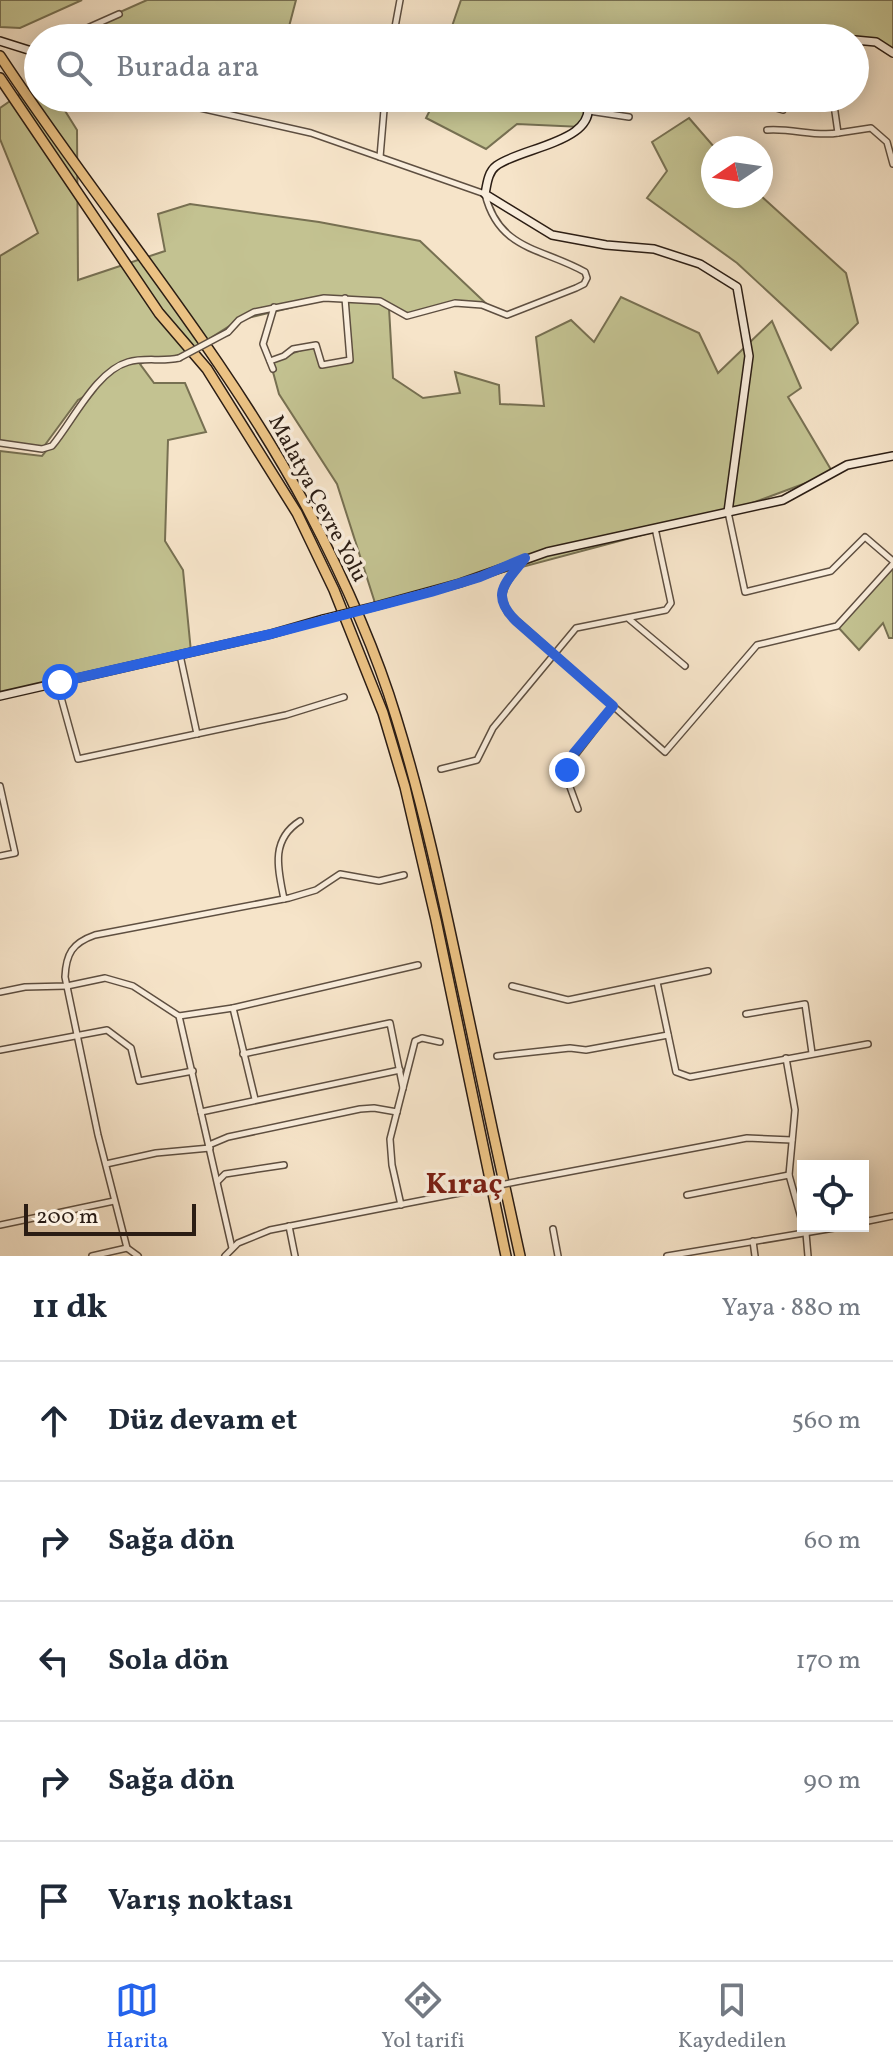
<!DOCTYPE html>
<html lang="tr">
<head>
<meta charset="utf-8">
<style>
	:root { --surface:#fff; --page:#f2f2f3; --text:#1f2937; --muted:#747a83; --line:#e0e1e3; --accent:#2563eb }
	body { margin:0; font-family:Vollkorn,serif; background:var(--page); color:var(--text) }
	.controls { position:absolute; right:24px; bottom:24px; display:grid; overflow:hidden; border-radius:0px; box-shadow:0 4px 20px #0003 }
	.controls button { width:72px; height:72px; display:grid; place-items:center; padding:0; border:0; border-bottom:2px solid var(--line); background:var(--surface); color:var(--text); font:40px sans-serif }
	.compass { position:absolute; left:701px; top:136px; width:72px; height:72px; border-radius:50%; background:var(--surface); box-shadow:0 4px 20px #0003; rotate:257deg }
	.scale { position:absolute; left:24px; bottom:20px; width:172px; box-sizing:border-box; padding-left:8px; border:4px solid #2b1d14; border-top:0; font-size:22px; line-height:28px; white-space:nowrap; color:#2b1d14; -webkit-text-stroke:6px #f9eddc; paint-order:stroke }
	.stop { position:absolute; width:24px; height:24px; margin:-18px; border:6px solid #2563eb; border-radius:50%; background:#fff }
	.stop.end { background:#2563eb; border-color:#fff; box-shadow:0 2px 8px #0008 }
	.list { margin:0; padding:0; list-style:none }
	h2 { display:flex; justify-content:space-between; align-items:center; height:104px; margin:0; padding:0 32px; font-size:34px }
	h2 small { font-size:26px; font-weight:400; color:var(--muted) }
	.list li { display:grid; grid-template-columns:52px 1fr auto; gap:24px; align-items:center; box-sizing:border-box; height:120px; padding:0 32px; border-top:2px solid var(--line) }
	.list b { display:block; font-size:30px; white-space:nowrap }
	.list em { font-size:26px; font-style:normal; color:var(--muted) }
	.icon { flex:none; width:44px; height:44px; fill:none; stroke:currentColor; stroke-width:2; stroke-linecap:round; stroke-linejoin:round }
	.map { position:relative; flex:none; width:893px; height:1256px; overflow:hidden }
	.search { position:absolute; background:var(--surface); box-shadow:0 4px 20px #0003; left:24px; right:24px; top:24px; height:88px; display:flex; align-items:center; gap:20px; box-sizing:border-box; padding:0 28px; border-radius:44px; color:var(--muted); font-size:30px }
	.sheet { height:704px; background:var(--surface) }
	nav { display:flex; justify-content:space-around; align-items:center; box-sizing:border-box; height:112px; border-top:2px solid var(--line); background:var(--surface); font-size:22px; color:var(--muted) }
	nav a { display:grid; justify-items:center; gap:4px }
	nav .on { color:var(--accent) }
	.map>svg:first-child { display:block }
	.green { fill:#c3c291; stroke:#777052; stroke-width:2 }
	.lines { fill:none; stroke-linecap:round; stroke-linejoin:round }
	.street-casing { stroke:#5e4f41; stroke-width:8 }
	.secondary-casing { stroke:#2b1d14; stroke-width:10 }
	.highway-casing { stroke:#2b1d14; stroke-width:12 }
	.street { stroke:#f9eddc; stroke-width:5 }
	.secondary { stroke:#f9eddc; stroke-width:7 }
	.highway { stroke:#ebc284; stroke-width:9 }
	.street-bridge-casing { stroke:#5e4f41; stroke-width:8; stroke-linecap:butt }
	.secondary-bridge-casing { stroke:#2b1d14; stroke-width:10; stroke-linecap:butt }
	.street-bridge { stroke:#f9eddc; stroke-width:5 }
	.secondary-bridge { stroke:#f9eddc; stroke-width:7 }
	.route { stroke:#2563eb; stroke-width:10 }
	.labels { text-anchor:middle; dominant-baseline:central; stroke-width:7; stroke-linejoin:round; paint-order:stroke }
	.street-label { font-size:22px; fill:#2b1d14; stroke:#f9eddc }
	.district-label { font-size:30px; font-weight:bold; fill:#7a1f14; stroke:#f9eddc }
</style>
</head>
<body>
<div class="map">
<svg width="893" height="1256" viewBox="0 0 893 1256">
	<rect width="100%" height="100%" fill="#f6e4c9"/>
	<filter id="stains"><feTurbulence type="fractalNoise" baseFrequency=".0025" numOctaves="4"/><feColorMatrix values="0 0 0 0 .2 0 0 0 0 .09 0 0 0 0 .02 0 0 0 .5 -.17"/></filter>
	<radialGradient id="worn" r=".72"><stop offset=".6" stop-color="#630" stop-opacity="0"/><stop offset="1" stop-color="#630" stop-opacity=".3"/></radialGradient>
	<!-- green -->
	<g class="green">
		<path d="M0,0h82l-62,28 -20,-1z"/>
		<path d="M147,0h149l-10,38h-215l4,-6z"/>
		<path d="M461,0h432v55l-17,-12 -21,-5 -66,-5 -12,5h-144l-24,-9 -20,9h-141z"/>
		<path d="M38,82v16h19l20,32 1,150 87,-29 -7,-37 32,-10 129,18 101,19 75,71 -14,-7 -26,-2 -48,13 -18,-8 4,70 30,20 37,-5 -5,-21 44,13 1,19 44,2 -8,-69 35,-17 23,22 27,-45 78,36 19,40 54,-52 29,67 -13,9 45,76 -105,39 -352,94 -39,-122 -58,-90 -9,-33 46,-16 6,20 28,-5 -5,-59 -14,-3 -92,22 -60,38 -29,1 -10,5 14,19h31l21,49 -38,8 -3,101 18,29 8,82 -191,44v-245l42,5 54,-66 -18,10 -36,49 -42,-7v-186l38,-23 -38,-94v-31z"/>
		<path d="M436,98h149l4,13 -7,16 -65,-3 -31,25 -60,-31z"/>
		<path d="M689,118l26,30h-2v48h48l85,77 12,50 -27,27 -94,-87 -90,-65 20,-27 -15,-29z"/>
		<path d="M893,568v70h-4l-6,-15 -24,27 -22,-24z"/>
	</g>
	<g class="lines">
		<!-- street casing -->
		<g class="street-casing">
			<g id="street">
				<path d="M65,38l54,-24"/>
				<path d="M393,38l7,-38"/>
				<path d="M156,98l155,35 174,61c14,57 58,54 100,78l2,6 -3,6 -8,4 -69,27 -25,-10 -27,-2 -48,13 -27,-15 -56,-3 -70,14 -15,8 -11,12"/>
				<path d="M742,98l41,12"/>
				<path d="M833,98l5,35 33,-5 16,14 6,22"/>
				<path d="M589,111l40,6"/>
				<path d="M767,130c25,-2 48,7 71,3"/>
				<path d="M380,157l5,-59"/>
				<path d="M270,361l14,-5 9,-7 23,-4 6,20 28,-5 -5,-62"/>
				<path d="M273,369l-10,-25 11,-37"/>
				<path d="M0,443l42,6 10,-3c21,-25 44,-75 76,-84 17,-5 34,0 51,-4"/>
				<path d="M728,512l17,80 86,-21 34,-34 28,24"/>
				<path d="M522,562c-13,18 -27,29 -14,51l157,139 92,-107 80,-19 56,-62"/>
				<path d="M629,619l56,47"/>
				<path d="M180,655l17,79"/>
				<path d="M57,683l21,76 208,-44 58,-18"/>
				<path d="M441,769l36,-9 16,-32 83,-100 90,-18 5,-7 -16,-75"/>
				<path d="M0,786l15,67 -15,3"/>
				<path d="M578,809l-12,-33 3,-13 44,-57"/>
				<path d="M284,899c-6,-30 -14,-59 16,-78"/>
				<path d="M657,982l19,90 14,5 178,-33"/>
				<path d="M512,986l56,14 140,-29"/>
				<path d="M0,992l25,-5 42,-1 38,-8 28,8 46,30 53,232"/>
				<path d="M233,1008l22,91"/>
				<path d="M746,1014l59,-10 7,49"/>
				<path d="M179,1016l54,-8 185,-43"/>
				<path d="M0,1050l107,-20 24,18 8,33 54,-10"/>
				<path d="M243,1054l147,-31 13,65"/>
				<path d="M497,1056l73,-8 16,2 82,-15"/>
				<path d="M786,1058l9,52 -6,65 14,50"/>
				<path d="M201,1112l199,-42"/>
				<path d="M209,1145l19,-8 132,-28 14,-1 23,4"/>
				<path d="M106,1164l50,-11 54,-5"/>
				<path d="M218,1181l7,-7 59,-9"/>
				<path d="M520,1181l227,-43 45,2"/>
				<path d="M687,1195l102,-20"/>
				<path d="M401,1205l-9,-40 -2,-26 25,-98 7,-3 18,4"/>
				<path d="M863,1222l30,-6"/>
				<path d="M0,1225l114,-24"/>
				<path d="M289,1226l6,30"/>
				<path d="M553,1229l5,27"/>
				<path d="M806,1233l2,23"/>
				<path d="M753,1241l2,15"/>
				<path d="M92,1256l35,-8"/>
				<path d="M138,1256l-11,-8 -29,-113 -33,-158c1,-23 7,-34 30,-42l194,-37 27,-8 24,-16 39,7 25,-6"/>
				<path d="M225,1256l13,-13 32,-13 205,-40"/>
				<path d="M667,1256l179,-30"/>
			</g>
		</g>
		<!-- secondary casing -->
		<g class="secondary-casing">
			<g id="secondary">
				<path d="M581,38c19,-9 35,-12 53,0"/>
				<path d="M774,38l15,-5 47,5"/>
				<path d="M855,40l21,2 17,11"/>
				<path d="M0,41l38,12"/>
				<path d="M586,98c17,44 -66,49 -90,68 -8,6 -9,18 -11,28l67,41 54,10 48,4 46,15 37,23 12,69 -21,156"/>
				<path d="M711,98l5,4 13,2 7,-6"/>
				<path d="M376,606l84,-23 87,-31 236,-52 64,-35 46,-9"/>
				<path d="M0,696l271,-62 52,-15"/>
			</g>
		</g>
		<!-- highway casing -->
		<g class="highway-casing">
			<g id="highway">
				<path d="M0,56c100,152 221,292 307,452 34,65 68,139 89,209 27,87 46,176 65,265 19,91 39,183 59,274"/>
				<path d="M0,78l159,235 48,56 90,144 37,77 49,123 22,74 31,133 70,336"/>
			</g>
		</g>
		<!-- street -->
		<use href="#street" class="street"/>
		<!-- secondary -->
		<use href="#secondary" class="secondary"/>
		<!-- highway -->
		<use href="#highway" class="highway"/>
		<!-- street-bridge casing -->
		<g class="street-bridge-casing">
			<g id="street-bridge">
				<path d="M179,358l49,-26"/>
				<path d="M475,1190l45,-9"/>
			</g>
		</g>
		<!-- secondary-bridge casing -->
		<g class="secondary-bridge-casing">
			<path id="secondary-bridge" d="M323,619l53,-13"/>
		</g>
		<!-- street-bridge -->
		<use href="#street-bridge" class="street-bridge"/>
		<!-- secondary-bridge -->
		<use href="#secondary-bridge" class="secondary-bridge"/>
	</g>
	<g class="lines">
		<!-- route -->
		<path class="route" d="M60,682l211,-48 160,-42 49,-15 45,-19c-19,25 -36,36 -9,63l97,85 -39,47 -7,17"/>
	</g>
	<g class="labels">
		<!-- street labels -->
		<g class="street-label">
			<text transform="translate(317 499) rotate(62)">Malatya Çevre Yolu</text>
		</g>
		<!-- district labels -->
		<g class="district-label">
			<text x="464" y="1185">Kıraç</text>
		</g>
	</g>
	<rect width="100%" height="100%" filter="url(#stains)"/>
	<rect width="100%" height="100%" fill="url(#worn)"/>
</svg>
<div class="controls">
<button><svg class="icon" aria-label="locate" viewBox="0 0 24 24"><circle cx="12" cy="12" r="6"/><path d="M12 2v4M12 18v4M2 12h4M18 12h4"/></svg></button>
</div>
<svg class="compass" viewBox="-18 -18 36 36"><path d="M0-13l5 13h-10z" fill="#e53935"/><path d="M0 13l5-13h-10z" fill="#747a83"/></svg>
<div class="scale">200 m</div>
<div class="stop" style="left:60px;top:682px"></div>
<div class="stop end" style="left:567px;top:770px"></div>
<div class="search"><svg class="icon" aria-label="search" viewBox="0 0 24 24"><circle cx="10" cy="10" r="6"/><path d="M15 15l6 6"/></svg>Burada ara</div>
</div>
<section class="sheet">
<h2>11 dk<small>Yaya · 880 m</small></h2>
<ul class="list">
<li><svg class="icon" aria-label="ahead" viewBox="0 0 24 24"><path d="M12 20V5M6 11l6-6 6 6"/></svg><div><b>Düz devam et</b></div><em>560 m</em></li>
<li><svg class="icon" aria-label="right" viewBox="0 0 24 24"><path d="M7 20v-9h11M14 6l5 5-5 5"/></svg><div><b>Sağa dön</b></div><em>60 m</em></li>
<li><svg class="icon" aria-label="left" viewBox="0 0 24 24"><path d="M17 20v-9H6M10 6l-5 5 5 5"/></svg><div><b>Sola dön</b></div><em>170 m</em></li>
<li><svg class="icon" aria-label="right" viewBox="0 0 24 24"><path d="M7 20v-9h11M14 6l5 5-5 5"/></svg><div><b>Sağa dön</b></div><em>90 m</em></li>
<li><svg class="icon" aria-label="arrive" viewBox="0 0 24 24"><path d="M6 21V4h12l-3 4 3 4H6"/></svg><div><b>Varış noktası</b></div></li>
</ul>
</section>
<nav>
<a class="on"><svg class="icon" aria-label="map" viewBox="0 0 24 24"><path d="M3 6l6-2 6 2 6-2v14l-6 2-6-2-6 2zM9 4v14M15 6v14"/></svg>Harita</a>
<a><svg class="icon" aria-label="directions" viewBox="0 0 24 24"><path d="M12 3l9 9-9 9-9-9zM9 14v-3h6M13 9l2 2-2 2"/></svg>Yol tarifi</a>
<a><svg class="icon" aria-label="saved" viewBox="0 0 24 24"><path d="M7 4h10v16l-5-4-5 4z"/></svg>Kaydedilen</a>
</nav>
</body>
</html>
